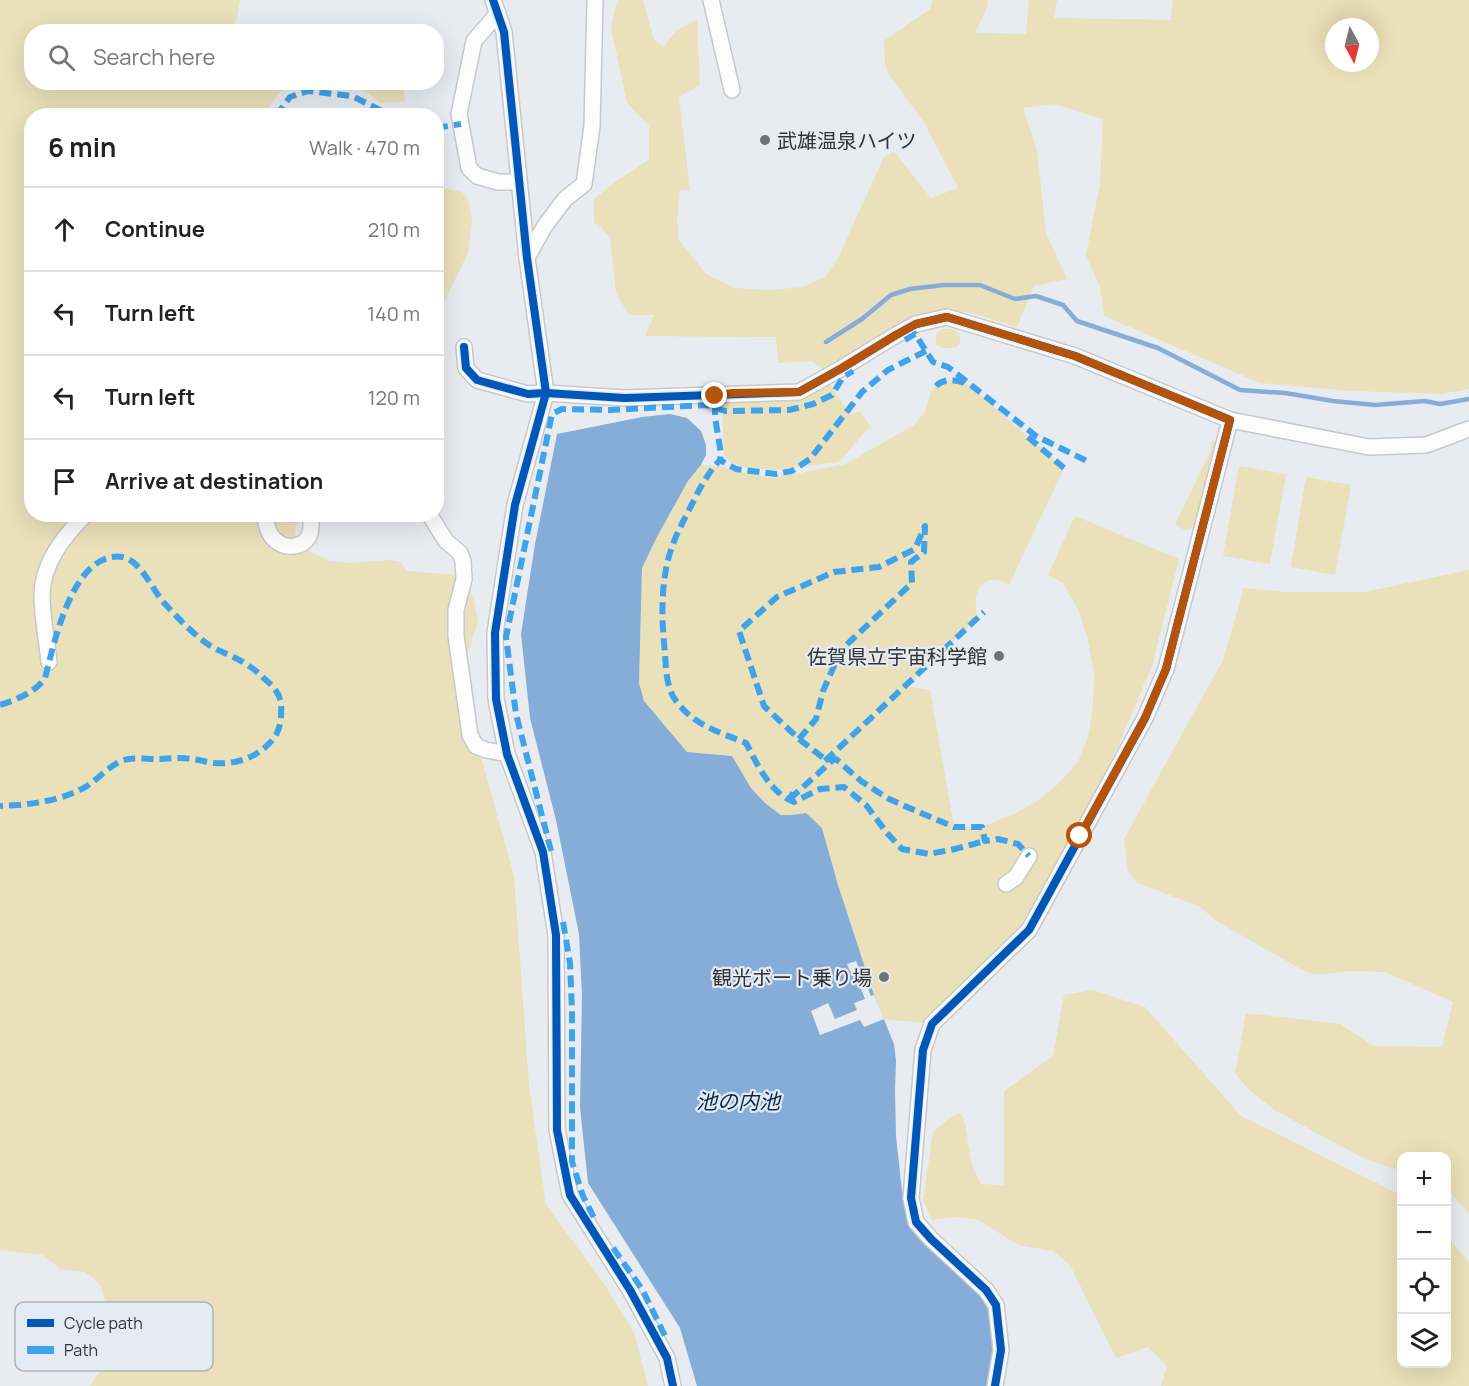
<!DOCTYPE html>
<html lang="en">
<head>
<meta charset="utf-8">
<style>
	:root { --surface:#fff; --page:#f6f6f6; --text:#222; --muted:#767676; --line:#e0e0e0 }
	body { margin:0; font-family:Manrope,"Noto Sans JP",sans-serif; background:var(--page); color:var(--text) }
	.controls { position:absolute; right:18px; bottom:18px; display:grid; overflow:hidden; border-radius:12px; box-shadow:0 6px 24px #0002 }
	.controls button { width:54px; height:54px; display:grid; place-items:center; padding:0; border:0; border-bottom:2px solid var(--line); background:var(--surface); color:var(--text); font:30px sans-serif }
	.compass { position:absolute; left:1325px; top:18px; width:54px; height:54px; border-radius:50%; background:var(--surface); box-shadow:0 6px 24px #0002; rotate:173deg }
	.stop { position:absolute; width:18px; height:18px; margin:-14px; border:4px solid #b45309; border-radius:50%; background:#fff }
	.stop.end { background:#b45309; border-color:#fff; box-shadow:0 2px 6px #0008 }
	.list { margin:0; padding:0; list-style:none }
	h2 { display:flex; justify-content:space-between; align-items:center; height:78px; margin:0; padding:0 24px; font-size:26px }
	h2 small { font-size:20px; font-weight:400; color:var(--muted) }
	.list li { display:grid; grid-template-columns:39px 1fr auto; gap:18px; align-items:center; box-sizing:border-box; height:84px; padding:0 24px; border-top:2px solid var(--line) }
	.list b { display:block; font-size:22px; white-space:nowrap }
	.list em { font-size:20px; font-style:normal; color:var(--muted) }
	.icon { flex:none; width:33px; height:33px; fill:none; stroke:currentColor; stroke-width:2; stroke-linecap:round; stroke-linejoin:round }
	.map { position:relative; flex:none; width:1469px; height:1386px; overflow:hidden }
	.search { position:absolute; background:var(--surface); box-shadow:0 6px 24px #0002; left:24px; top:24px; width:420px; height:66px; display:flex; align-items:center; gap:15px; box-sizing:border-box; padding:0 21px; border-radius:24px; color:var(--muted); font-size:22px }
	.panel { position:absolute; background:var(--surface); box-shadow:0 6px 24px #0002; left:24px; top:108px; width:420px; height:414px; border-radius:24px }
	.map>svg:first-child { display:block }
	.green { fill:#eae0b9; fill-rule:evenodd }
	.water { fill:#86add8 }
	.pier { fill:#e8ebef }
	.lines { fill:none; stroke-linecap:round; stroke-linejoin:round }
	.stream { stroke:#86add8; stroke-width:4.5 }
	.minor-casing { stroke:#c6c9cb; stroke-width:18 }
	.minor { stroke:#fcfcfd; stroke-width:15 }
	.quiet { stroke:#3ea3eb; stroke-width:6; stroke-dasharray:12 6; stroke-linecap:butt }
	.cycleway-casing { stroke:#e5ebf2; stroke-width:11 }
	.cycleway { stroke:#0057b8; stroke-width:8 }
	.route { stroke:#b45309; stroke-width:8 }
	.poi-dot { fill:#707376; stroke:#e5ebf2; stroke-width:2 }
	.labels { text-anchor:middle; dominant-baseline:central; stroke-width:4.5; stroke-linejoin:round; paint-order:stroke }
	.poi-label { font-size:20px; fill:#303235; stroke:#e5ebf2; text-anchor:end }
	.water-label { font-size:21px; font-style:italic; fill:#032b52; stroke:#e5ebf2 }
	.key { fill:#e5ebf2; stroke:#afb4b9; stroke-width:1.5 }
	.key-label { font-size:16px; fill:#303235 }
</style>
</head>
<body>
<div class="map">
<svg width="1469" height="1386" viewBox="0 0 1469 1386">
	<rect width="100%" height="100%" fill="#e8ebef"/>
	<!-- green -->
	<g class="green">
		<path d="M0,0h240l-3,19 -8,12 -197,1v50l371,1 2,18 -24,2 -27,-19h-54l-19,8 -20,23 -229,1v398l273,1 -9,10 -1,10 14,16 20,10 22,2 37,-3 12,2 6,9 49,4 9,5 10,21 4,20 -13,40 12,81 37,134 15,209 17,120 59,80 29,48 14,53h-558l10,-15 10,-20 -3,-44 -6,-21 -7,-8 -9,-6 -24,-3 -19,-14 -42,-5z"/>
		<path d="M619,0h24l11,40 9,7 14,-17 20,-10 3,65 -21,12 11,94 -10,-1 -3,30 2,20 27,34 29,14 34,2 34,-3 22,-10 13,-19 46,-101 10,-5 37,46 27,-10 -33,-64 -37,-51 -3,-10 -1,-22 46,-32 3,-9h54l1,5 -13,28 51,1 3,-34h28l-3,18 117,2 2,-20h296v389l-27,5 -89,-3 -93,-8 -156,-67 -4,-29 -14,-32 14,-71 3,-65 -49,-15 -31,4 14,43 9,82 21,46 -33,7 -17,41 -49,-15 -54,3 -91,54 -11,-8 -34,2 -2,-26 -131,-1 9,-21h-25l-13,-22 -6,-56 -12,-13 -4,-1v-24l25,-20 30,-19v-34l-22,-23 -16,-76 5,-22zM1334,27h36v36h-36z"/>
		<path d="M437,187l25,5 7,9 3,20 -4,32 -24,49 -7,5z"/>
		<path d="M942,329h12l6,5v9l-5,5h-13l-6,-4v-10z"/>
		<path d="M945,380h9l11,2 99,86 -55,117c-26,-17 -39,9 -31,32l-72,69 24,4 24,137h28l34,-14 21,-12 20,-16 21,-23 11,-28 4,-31 1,-31 -6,-32 -9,-29 -16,-28 -15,-8 27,-59 104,43 -27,107 -72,169 -54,92 -100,96 -42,-4 -10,-24 -36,-110 -17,-57 -15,-15 -14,2h-11l-16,-12 -14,-15 -19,-32 -45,-4 -43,-50 -5,-19 3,-115 15,-31 31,-56 13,-16 23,2 11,4 40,7 71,-14 68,-39 11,-13 6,-20 7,-9z"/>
		<path d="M830,384l20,31 10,-4 10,15 -31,36 -63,8 -28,-2 -18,-6 -6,-7 -2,-52 68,-2 24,-9z"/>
		<path d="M1212,441l6,1 -22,85 -11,3 -10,-5 36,-75z"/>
		<path d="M1239,466l47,8 -16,90 -47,-8z"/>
		<path d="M1306,477l45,8 -16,90 -44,-8z"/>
		<path d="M1469,570v644l-19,-22 -3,-1 -1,-35h-44l-1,15 -36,-12 -89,-48 -27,-21 -14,-17 11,-60 94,11 34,22 68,1 11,-45 -68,-30 -36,-1 -26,3h-11l-13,-6 -81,-46 -18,-15 -64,-25 -8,-11 -4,-32 99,-179 21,-72 41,4h80z"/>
		<path d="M1092,990l53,17 96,109 160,79 1,169h44l1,-127 22,25v124h-308l6,-20 -19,-19 -32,11 -46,-93 -17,-14 -35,-6 -39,-25 -23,-3 -24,3 -9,-20 10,-68 17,-14 11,-5 4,10 7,43 9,18 23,1v-94l49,-35 11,-61z"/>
	</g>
	<!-- water -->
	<path class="water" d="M670,414l17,4 14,13 5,14v10l-5,10 -13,16 -31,56 -15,31 -3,115 5,18 43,51 45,4 19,32 14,15 16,12h11l14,-2 16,15 16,57 36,110 20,49 2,17 -1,30 1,45 6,55 4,22 12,23 10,12 57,47 5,16 3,33 -6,42h-290l-17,-58 -92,-145 -8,-76 2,-112 -3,-61 -23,-114 -26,-102 -9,-84 14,-90 22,-110 85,-17z"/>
	<!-- pier -->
	<path class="pier" d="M856,961l15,35 3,-1 10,24 -20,8 -4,-7 -40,15 -9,-24 17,-8 7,16 22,-9 -3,-7 11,-4 -9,-23 -3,1 -6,-13z"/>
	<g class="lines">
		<!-- stream -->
		<path class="stream" d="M826,342l36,-23 29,-24 19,-6 34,-4h36l35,14 21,-3 27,9 14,16 81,27 82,42 45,3 48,8 42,4 50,-4 15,3 29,-5"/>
		<!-- minor casing -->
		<g class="minor-casing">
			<g id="minor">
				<path d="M493,0l11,32 23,226 19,135 -31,112 -20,128 1,66 11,55 36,98 13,83 1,195 13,65 60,95 37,68 6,28"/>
				<path d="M711,0l21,90"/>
				<path d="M498,13l-24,28 -15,73 10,54 8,8 21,6h21"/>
				<path d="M527,258l17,-31 21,-28 19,-15 8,-58 3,-126"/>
				<path d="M464,347l2,21 11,12 51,14 18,-1 79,5 174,-6 43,-24 54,-33 20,-11 31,-7 128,39 155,64 -64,249 -21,49 -116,212 -97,94 -9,26 -12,148 5,24 15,17 55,51 10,15 5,45 -6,36"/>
				<path d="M1230,420l139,27 57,-2 43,-16"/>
				<path d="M264,514c2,9 4,20 11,26 11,10 31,8 35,-7 2,-6 1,-12 0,-19"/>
				<path d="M429,514l17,27 14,12 3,8 1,18 -8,31v26l14,99 6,11 10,4 21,4"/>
				<path d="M49,662c-2,-22 -7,-44 -7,-66 0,-33 22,-60 44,-82"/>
				<path d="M1006,884l10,-7 13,-21"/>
			</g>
		</g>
		<!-- minor -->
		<use href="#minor" class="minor"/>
		<!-- quiet -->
		<g class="quiet">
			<path d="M276,116l14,-19 18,-6 44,5 30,15 23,5"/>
			<path d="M436,128l25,-4"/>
			<path d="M905,340l10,-6 18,28 15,5 88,69 51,25"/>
			<path d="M926,351l-38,19 -26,22 -52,67 -18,12 -16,3 -40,-5 -16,-9c-14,15 -22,32 -31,50 -5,10 -10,19 -14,29 -15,35 -14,77 -10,114 1,16 1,34 11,48 19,25 43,31 70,42 12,22 23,49 48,59l26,-13 24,-2 22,18 21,28 15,16 27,5 26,-5 30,-8"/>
			<path d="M936,386c8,-8 21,-7 31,-2"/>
			<path d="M715,403v14l6,37 -1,6"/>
			<path d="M1028,437l36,31"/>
			<path d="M0,705c16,-5 36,-13 45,-27 9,-34 25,-114 67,-121 28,-5 38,32 54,48 13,14 27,29 43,40 13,8 28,12 40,21 7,4 12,10 18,15 5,4 11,11 13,18 2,5 1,12 1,18 -1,8 -2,14 -7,21 -14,18 -36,27 -59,25 -8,-1 -15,-3 -23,-4 -12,-2 -24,0 -36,0 -9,0 -19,-1 -27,0 -16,2 -28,18 -42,27 -25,15 -58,19 -87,20"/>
			<path d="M799,739l17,-20 7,-28 18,-41 71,-67 -1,-21 13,-10 1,-26 -10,23 -36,18 -45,5 -57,25 -38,34 25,75 35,33 27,21"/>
			<path d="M825,761l159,-149"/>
			<path d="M789,794l4,2 40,-36 3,-1 25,22 28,18 32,14 33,14h28l3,14 13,-2 20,5 11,12"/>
			<path d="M551,851l-35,-137 -10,-77 46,-223 10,-5 47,1 98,-5 18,6 64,-1 24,-6 19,-9 11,-18 10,-6"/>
			<path d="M563,922l7,41 2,47v152l11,34 12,24"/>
			<path d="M613,1248l29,41 24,49"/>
		</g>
		<!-- cycleway casing -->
		<g class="cycleway-casing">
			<g id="cycleway">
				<path d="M493,0l11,32 23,226 19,135 -31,112 -20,128 1,66 11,55 36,98 13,83 1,195 13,65 60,95 37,68 6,28"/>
				<path d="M464,347l2,21 11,12 51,14 18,-1 79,5 174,-6 43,-24 54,-33 20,-11 31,-7 128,39 155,64 -64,249 -21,49 -116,212 -97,94 -9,26 -12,148 5,24 15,17 55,51 10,15 5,45 -6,36"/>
			</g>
		</g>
		<!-- cycleway -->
		<use href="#cycleway" class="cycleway"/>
	</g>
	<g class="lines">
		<!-- route -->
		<path class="route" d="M715,396l18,-3 66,-1 43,-24 54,-33 20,-11 31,-7 128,39 155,64 -64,249 -21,49 -65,118"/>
	</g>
	<!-- markers -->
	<g class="poi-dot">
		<circle cx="765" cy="140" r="6"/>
		<circle cx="999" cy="656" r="6"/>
		<circle cx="884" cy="977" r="6"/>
	</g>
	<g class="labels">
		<!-- poi labels -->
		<g class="poi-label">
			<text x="777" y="140" text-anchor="start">武雄温泉ハイツ</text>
			<text x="987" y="656">佐賀県立宇宙科学館</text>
			<text x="872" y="977">観光ボート乗り場</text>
		</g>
		<!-- water labels -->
		<g class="water-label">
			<text x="738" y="1101">池の内池</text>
		</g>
	</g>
	<!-- legend -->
	<rect x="15" y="1302" width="198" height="69" rx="9" class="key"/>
	<rect x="27" y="1319" width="27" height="8" fill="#0057b8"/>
	<rect x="27" y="1346" width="27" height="8" fill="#3ea3eb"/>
	<g class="key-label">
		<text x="64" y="1329">Cycle path</text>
		<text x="64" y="1356">Path</text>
	</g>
</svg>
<div class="controls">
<button>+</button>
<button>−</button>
<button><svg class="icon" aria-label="locate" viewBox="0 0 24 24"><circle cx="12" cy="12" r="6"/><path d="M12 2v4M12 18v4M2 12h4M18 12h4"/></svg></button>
<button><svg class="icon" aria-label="layers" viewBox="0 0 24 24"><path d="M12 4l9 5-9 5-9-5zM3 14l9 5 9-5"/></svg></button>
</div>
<svg class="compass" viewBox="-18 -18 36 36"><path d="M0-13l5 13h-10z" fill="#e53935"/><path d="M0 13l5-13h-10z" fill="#767676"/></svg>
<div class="stop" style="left:1080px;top:836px"></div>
<div class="stop end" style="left:715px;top:396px"></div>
<div class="search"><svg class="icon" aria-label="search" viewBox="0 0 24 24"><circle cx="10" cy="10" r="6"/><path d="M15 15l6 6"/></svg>Search here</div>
<section class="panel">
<h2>6 min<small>Walk · 470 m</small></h2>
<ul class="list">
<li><svg class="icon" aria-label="ahead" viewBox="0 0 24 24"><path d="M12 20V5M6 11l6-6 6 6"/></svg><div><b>Continue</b></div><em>210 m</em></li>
<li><svg class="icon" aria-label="left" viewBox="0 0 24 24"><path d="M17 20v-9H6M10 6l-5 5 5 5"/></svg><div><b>Turn left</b></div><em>140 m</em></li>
<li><svg class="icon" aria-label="left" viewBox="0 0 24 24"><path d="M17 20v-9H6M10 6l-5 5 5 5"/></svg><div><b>Turn left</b></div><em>120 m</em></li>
<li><svg class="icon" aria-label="arrive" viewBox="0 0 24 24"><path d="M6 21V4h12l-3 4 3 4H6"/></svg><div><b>Arrive at destination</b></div></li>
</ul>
</section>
</div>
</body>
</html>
